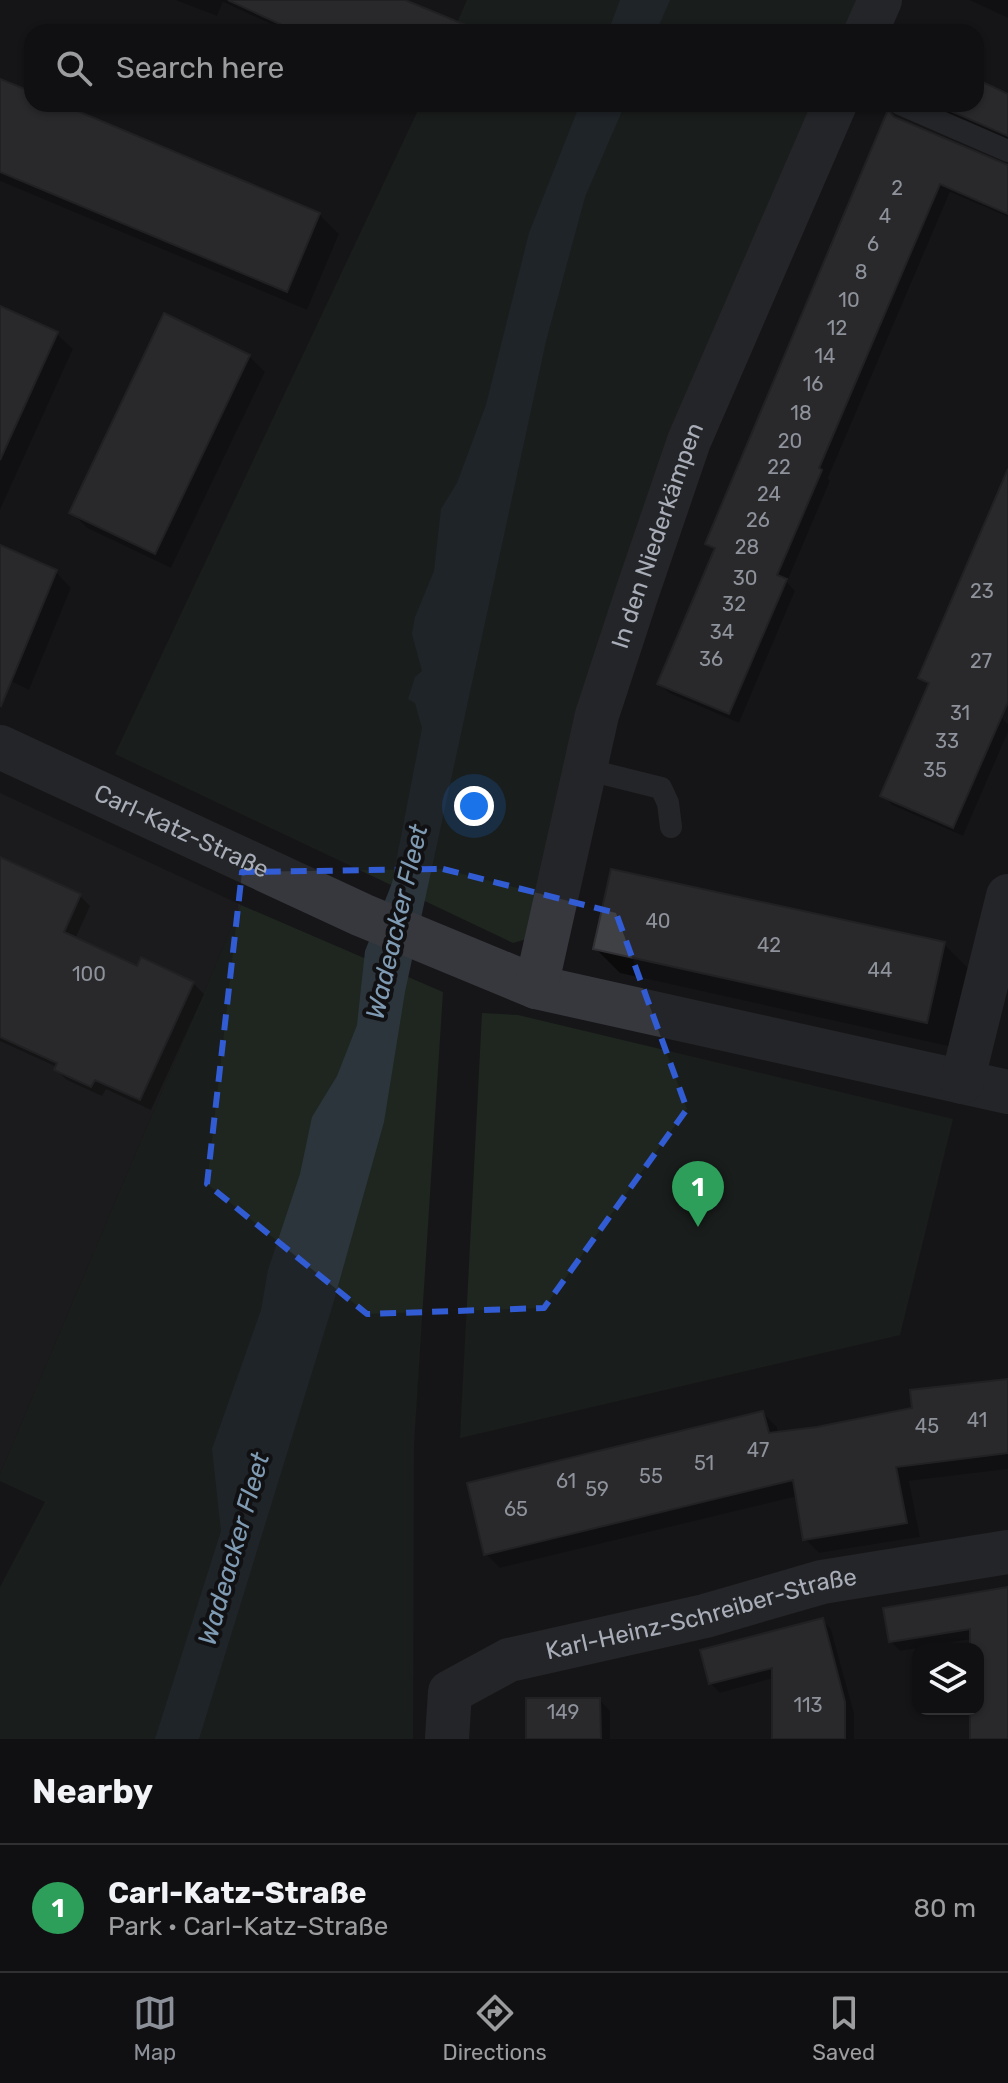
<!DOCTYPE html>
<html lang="en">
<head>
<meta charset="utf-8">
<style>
	:root { --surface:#101012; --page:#1e1e20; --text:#f1f3f6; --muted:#9c9d9f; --line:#303032; --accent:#8c9099 }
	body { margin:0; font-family:Rubik,sans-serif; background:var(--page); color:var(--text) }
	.controls { position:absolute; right:24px; bottom:24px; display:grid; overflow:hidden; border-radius:16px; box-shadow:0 2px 6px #0004 }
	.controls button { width:72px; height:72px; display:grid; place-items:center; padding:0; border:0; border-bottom:2px solid var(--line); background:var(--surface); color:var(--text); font:40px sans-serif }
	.you { position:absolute; left:474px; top:806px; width:28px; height:28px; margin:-20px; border:6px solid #fff; border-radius:50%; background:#1a73e8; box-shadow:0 0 0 12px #1a73e833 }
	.badge { display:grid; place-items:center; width:52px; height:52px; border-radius:50%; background:var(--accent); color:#fff; font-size:26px; font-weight:700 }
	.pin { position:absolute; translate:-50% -66px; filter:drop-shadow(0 2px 4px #0008) }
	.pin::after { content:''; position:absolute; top:42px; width:28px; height:24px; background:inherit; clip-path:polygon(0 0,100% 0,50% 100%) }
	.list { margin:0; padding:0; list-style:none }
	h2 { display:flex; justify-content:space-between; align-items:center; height:104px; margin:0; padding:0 32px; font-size:34px }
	h2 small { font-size:26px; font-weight:400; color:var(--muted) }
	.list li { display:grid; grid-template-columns:52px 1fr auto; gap:24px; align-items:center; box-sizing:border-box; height:128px; padding:0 32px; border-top:2px solid var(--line) }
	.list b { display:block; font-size:30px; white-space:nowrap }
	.list p { margin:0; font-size:26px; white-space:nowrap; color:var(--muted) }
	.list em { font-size:26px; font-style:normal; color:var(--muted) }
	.icon { flex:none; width:44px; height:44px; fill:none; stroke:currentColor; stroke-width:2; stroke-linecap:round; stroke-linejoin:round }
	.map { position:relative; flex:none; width:1008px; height:1739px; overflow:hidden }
	.search { position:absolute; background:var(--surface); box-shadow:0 2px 6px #0004; left:24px; right:24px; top:24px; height:88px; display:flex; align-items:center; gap:20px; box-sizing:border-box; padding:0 28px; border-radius:24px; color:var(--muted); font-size:30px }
	.sheet { height:232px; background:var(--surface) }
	nav { display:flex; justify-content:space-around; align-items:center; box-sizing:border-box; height:112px; border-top:2px solid var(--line); background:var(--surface); font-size:22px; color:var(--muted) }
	nav a { display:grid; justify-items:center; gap:4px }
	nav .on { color:var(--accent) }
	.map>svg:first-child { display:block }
	.built { fill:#222225 }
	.green { fill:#1e261f }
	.water { fill:#2c353c }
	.shadow { fill:#0007 }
	.building { fill:#404145; stroke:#303034; stroke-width:2 }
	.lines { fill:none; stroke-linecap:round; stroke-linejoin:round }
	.service { stroke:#37383d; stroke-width:22 }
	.minor { stroke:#37383d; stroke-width:44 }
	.marked { fill:none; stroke:#325cd3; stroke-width:6; stroke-dasharray:16 10; stroke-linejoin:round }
	.labels { text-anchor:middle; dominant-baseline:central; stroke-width:8; stroke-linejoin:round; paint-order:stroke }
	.number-label { font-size:20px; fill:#8e929b }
	.street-label { font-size:24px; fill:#a8adb8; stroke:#111113 }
	.water-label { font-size:26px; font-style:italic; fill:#7f9bb3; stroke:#111113 }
</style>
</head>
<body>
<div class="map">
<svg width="1008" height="1739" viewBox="0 0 1008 1739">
	<rect width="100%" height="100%" fill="#161618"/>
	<!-- built -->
	<path class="built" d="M0,793l241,112 -241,569z"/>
	<!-- green -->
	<g class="green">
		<path d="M467,0h395l-13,32h-396z"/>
		<path d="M421,104h397l-291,835 -14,4 -398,-189z"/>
		<path d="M241,905l202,87 -29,451 -1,296h-413v-152l45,-85 -45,-21v-7z"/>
		<path d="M482,1013l36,2 435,104 -53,216 -440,103z"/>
	</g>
	<!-- water -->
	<g class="water">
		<path d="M620,0h50l-14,32h-48z"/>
		<path d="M580,104h45l-40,93 -39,144 -141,651 -21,130 -51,182 -134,435h-44l66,-208 -9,-82 49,-139 7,-40 32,-96 12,-57 25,-41 20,-51 8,-74 27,-68 30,-155 -7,-25 -7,-4 7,-22 7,-6 -10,-37 3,-17 19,-46 7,-62 16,-26 29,-78 43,-172z"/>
	</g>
	<!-- shadow -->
	<g class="shadow">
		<path d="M175,0h225l50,27 -3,5h-159l-65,-30 -6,14z"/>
		<path d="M969,0h39v18z"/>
		<path d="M0,81l32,13v10h23l264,110 20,20 -32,76 -307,-129z"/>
		<path d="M976,82l32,14v44l-82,-36h50z"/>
		<path d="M894,119l114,46v52l-58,-25 -122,286 2,3 -43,101 8,9 -56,132 -70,-30 -9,-9 56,-132 -8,-8z"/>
		<path d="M0,308l57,26 16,15 -73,161z"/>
		<path d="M249,356l16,16 -94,196 -84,-40 -16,-16z"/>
		<path d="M1008,471v229l-7,17 7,7v8l-45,104 -71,-31 -9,-9 47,-109 -10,-9z"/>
		<path d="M0,547l56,25 15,16 -42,102 -29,-14z"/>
		<path d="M0,859l80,37 10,10 -15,33 63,30 55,14 11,11 -53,116 -45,-21 -4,7 -35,-16 -11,-10 1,-3 -57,-26z"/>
		<path d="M944,944l25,25 -17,78 -332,-74 -25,-25z"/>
		<path d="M1008,1381v88l-99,12 11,56 -101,16 -14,-14 -7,-43 -298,72 -14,-14 277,-141 14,14 1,7 136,-24z"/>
		<path d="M1008,1589v150h-36v-30h6v-60h-6v-10l-72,12 -9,-9z"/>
		<path d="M822,1620l9,9 23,84v26h-80v-61l-54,15 -10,-10z"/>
		<path d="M600,1700l10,11v28h-82z"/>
	</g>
	<!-- building -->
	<g class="building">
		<path d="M228,0h177l75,31 -183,1z"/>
		<path d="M0,79l32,13v12h29l259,109 -33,79 -287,-120z"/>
		<path d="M976,79l32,15v42l-73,-32h41z"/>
		<path d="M888,110l6,7 114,48v49l-68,-30 -121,284 3,2 -45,105 10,4 -58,135 -72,-30 58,-136 -10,-4z"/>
		<path d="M0,306l58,26 -58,128z"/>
		<path d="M164,313l86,42 -95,199 -86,-41z"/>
		<path d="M1008,469v233l-55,126 -73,-32 49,-113 -11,-5z"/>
		<path d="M0,545l57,25 -56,136 -1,-1z"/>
		<path d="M0,857l81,37 -17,38 73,34 4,-9 53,25 -54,118 -45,-20 -4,7 -37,-17 3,-7 -57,-26z"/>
		<path d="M611,869l334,73 -18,81 -334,-74z"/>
		<path d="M1008,1379v74l-112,14 11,56 -104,17 -10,-60 -309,75 -17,-72 296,-72 6,22 48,-6 95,-19 -2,-18z"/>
		<path d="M1008,1587v152h-38v-30h8v-60h-8v-20l-81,13 -6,-34z"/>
		<path d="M823,1618l22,84v37h-73v-71l-63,16 -9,-34z"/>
		<path d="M526,1698h74l1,41h-75z"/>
	</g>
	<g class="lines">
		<!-- service -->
		<g class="service">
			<path d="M900,104l108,47"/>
			<path d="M585,769l76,19 7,15 3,24"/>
		</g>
		<!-- minor -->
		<g class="minor">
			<path d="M866,32l14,-32"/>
			<path id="s1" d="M0,747l362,168 174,72 472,105"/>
			<path id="s2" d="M536,987l61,-272 40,-122 52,-152 146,-337"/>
			<path d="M962,1082l46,-186"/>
			<path id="s3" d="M447,1739l3,-47 59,-32 196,-44 117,-34 186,-30"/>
		</g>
	</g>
	<!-- marked area -->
	<path d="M0 0H1008V1739H0ZM443,869l173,44 71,196 -143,199 -177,6 -160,-130 35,-312z" fill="#161618" fill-opacity=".55" fill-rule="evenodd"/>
	<path class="marked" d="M443,869l173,44 71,196 -143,199 -177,6 -160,-130 35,-312z"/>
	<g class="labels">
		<!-- number labels -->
		<g class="number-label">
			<text x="897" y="188">2</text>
			<text x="885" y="216">4</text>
			<text x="873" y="244">6</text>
			<text x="861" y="272">8</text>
			<text x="849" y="300">10</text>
			<text x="837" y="328">12</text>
			<text x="825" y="356">14</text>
			<text x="813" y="384">16</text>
			<text x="801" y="413">18</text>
			<text x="790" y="441">20</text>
			<text x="779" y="467">22</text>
			<text x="769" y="494">24</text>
			<text x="758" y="520">26</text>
			<text x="747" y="547">28</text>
			<text x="745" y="578">30</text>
			<text x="982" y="591">23</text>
			<text x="734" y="604">32</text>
			<text x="722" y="632">34</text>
			<text x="711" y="659">36</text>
			<text x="981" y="661">27</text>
			<text x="960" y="713">31</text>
			<text x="947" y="741">33</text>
			<text x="935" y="770">35</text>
			<text x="658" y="921">40</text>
			<text x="769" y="945">42</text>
			<text x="880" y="970">44</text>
			<text x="89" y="974">100</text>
			<text x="977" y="1420">41</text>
			<text x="927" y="1426">45</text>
			<text x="758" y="1450">47</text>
			<text x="704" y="1463">51</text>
			<text x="651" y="1476">55</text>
			<text x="566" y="1481">61</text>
			<text x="597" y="1489">59</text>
			<text x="516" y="1509">65</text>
			<text x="808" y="1705">113</text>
			<text x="563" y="1712">149</text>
		</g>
		<!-- street labels -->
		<g class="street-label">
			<text stroke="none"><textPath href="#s2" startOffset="468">In den Niederkämpen</textPath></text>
			<text stroke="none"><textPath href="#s1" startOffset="200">Carl-Katz-Straße</textPath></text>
			<text stroke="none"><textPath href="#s3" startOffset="312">Karl-Heinz-Schreiber-Straße</textPath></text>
		</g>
		<!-- water labels -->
		<g class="water-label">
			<text transform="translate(397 922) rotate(-77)">Wadeacker Fleet</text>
			<text transform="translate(234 1549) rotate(-74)">Wadeacker Fleet</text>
		</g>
	</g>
</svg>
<div class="controls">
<button><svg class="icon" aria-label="layers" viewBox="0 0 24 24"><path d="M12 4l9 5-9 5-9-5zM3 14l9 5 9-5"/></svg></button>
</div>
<div class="you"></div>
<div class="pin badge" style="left:698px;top:1227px;background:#2e9e5b">1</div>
<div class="search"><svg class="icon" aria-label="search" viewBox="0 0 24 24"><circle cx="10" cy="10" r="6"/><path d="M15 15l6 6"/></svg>Search here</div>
</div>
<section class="sheet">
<h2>Nearby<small></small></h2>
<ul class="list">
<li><span class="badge" style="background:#2e9e5b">1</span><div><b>Carl-Katz-Straße</b><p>Park · Carl-Katz-Straße</p></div><em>80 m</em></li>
</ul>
</section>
<nav>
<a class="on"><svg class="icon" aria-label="map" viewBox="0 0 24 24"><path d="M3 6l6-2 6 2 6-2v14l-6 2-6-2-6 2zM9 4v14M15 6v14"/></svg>Map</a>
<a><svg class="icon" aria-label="directions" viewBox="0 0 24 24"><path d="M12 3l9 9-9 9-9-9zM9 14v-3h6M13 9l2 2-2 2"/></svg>Directions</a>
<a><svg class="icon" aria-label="saved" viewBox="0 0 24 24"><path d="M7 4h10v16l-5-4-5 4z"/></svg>Saved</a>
</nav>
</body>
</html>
